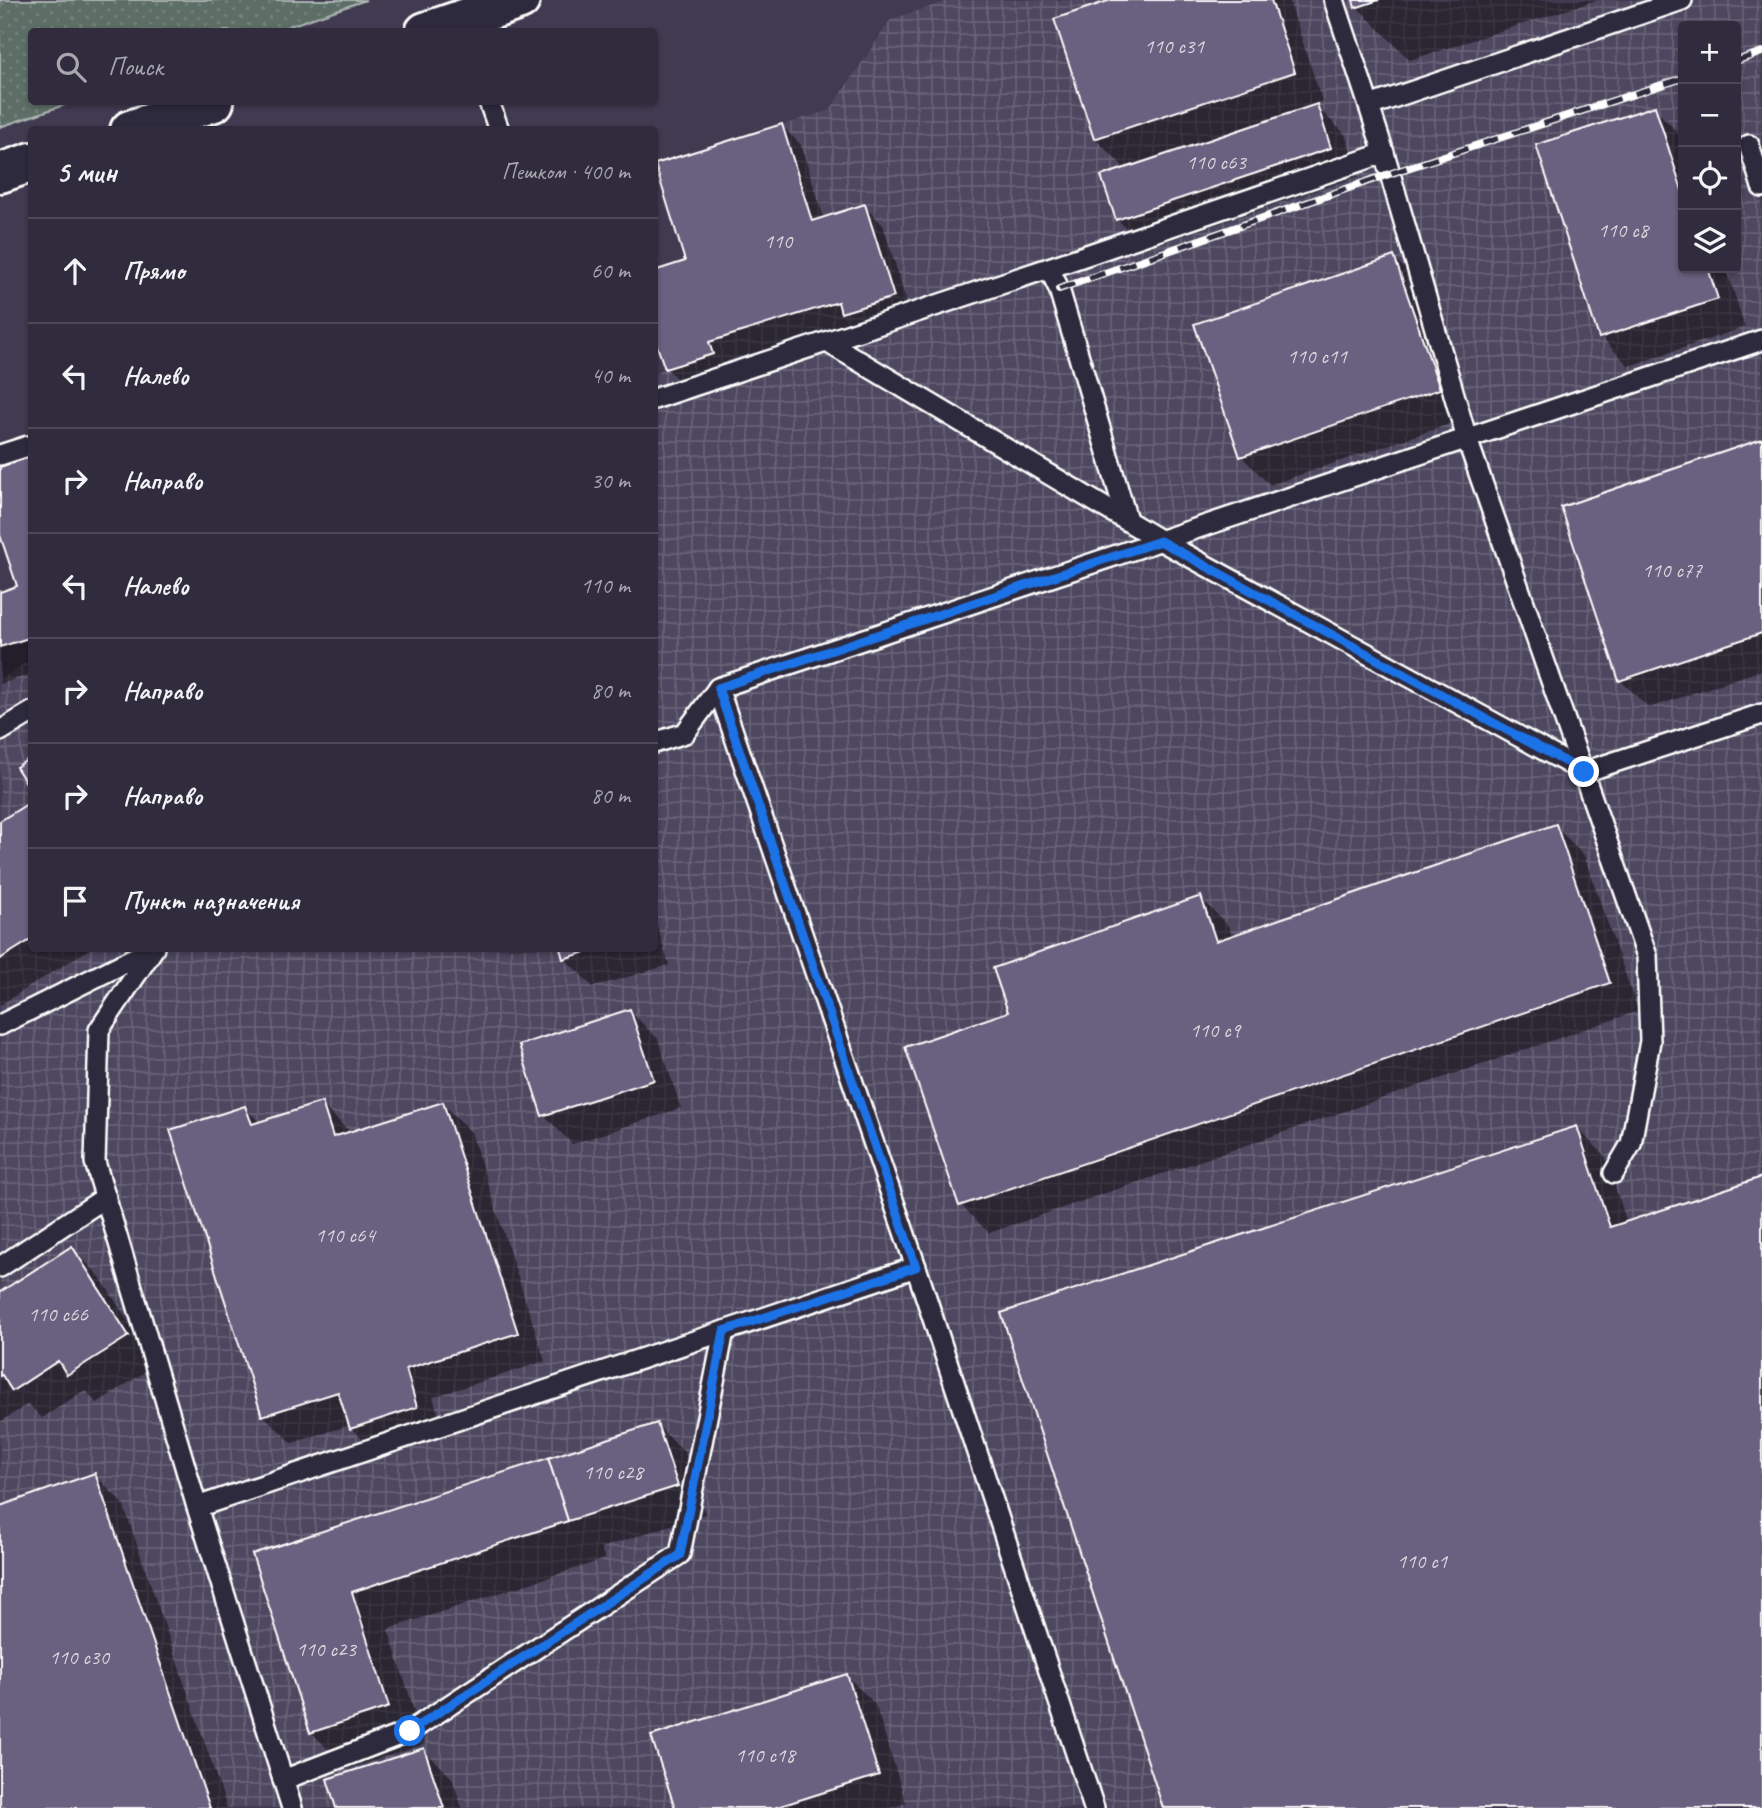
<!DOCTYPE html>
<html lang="ru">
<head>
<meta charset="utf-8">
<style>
	:root { --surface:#312c3d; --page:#393444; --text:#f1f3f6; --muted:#a8a7b0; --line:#4c4857 }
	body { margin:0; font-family:Caveat,sans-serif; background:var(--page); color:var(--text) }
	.controls { position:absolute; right:21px; top:21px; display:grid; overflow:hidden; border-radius:7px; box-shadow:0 2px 5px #0004 }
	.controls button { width:63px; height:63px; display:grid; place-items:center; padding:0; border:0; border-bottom:2px solid var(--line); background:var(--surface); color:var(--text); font:35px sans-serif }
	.stop { position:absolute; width:21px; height:21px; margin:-16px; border:5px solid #1a73e8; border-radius:50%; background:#fff }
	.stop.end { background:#1a73e8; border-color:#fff; box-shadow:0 2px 7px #0008 }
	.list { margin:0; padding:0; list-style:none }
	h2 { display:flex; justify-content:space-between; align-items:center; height:91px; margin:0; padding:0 28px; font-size:30px }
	h2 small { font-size:23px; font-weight:400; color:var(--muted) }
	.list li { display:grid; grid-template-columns:46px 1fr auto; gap:21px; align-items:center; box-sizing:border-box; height:105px; padding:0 28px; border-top:2px solid var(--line) }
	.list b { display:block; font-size:26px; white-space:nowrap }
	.list em { font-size:23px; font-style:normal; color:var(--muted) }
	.icon { flex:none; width:38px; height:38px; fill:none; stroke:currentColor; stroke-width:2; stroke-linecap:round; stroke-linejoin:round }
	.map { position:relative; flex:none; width:1762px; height:1808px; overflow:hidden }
	.search { position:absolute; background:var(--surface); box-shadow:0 2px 5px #0004; left:28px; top:28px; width:630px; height:77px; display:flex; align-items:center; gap:18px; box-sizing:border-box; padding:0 24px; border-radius:7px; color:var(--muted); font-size:26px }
	.panel { position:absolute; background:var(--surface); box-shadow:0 2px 5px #0004; left:28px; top:126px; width:630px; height:826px; border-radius:7px }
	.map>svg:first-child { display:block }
	.industrial { fill:url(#industrial-grid); fill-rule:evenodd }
	.grass { fill:url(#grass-dots); stroke:#adb6b2; stroke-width:2 }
	.shadow { fill:#0007 }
	.building { fill:#6a617f; stroke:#fff; stroke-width:2 }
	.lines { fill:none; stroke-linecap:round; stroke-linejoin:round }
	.service-casing { stroke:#fff; stroke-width:24 }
	.primary-casing { stroke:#fff; stroke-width:44 }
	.service { stroke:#2f2a3d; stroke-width:19 }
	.primary { stroke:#2f2a3d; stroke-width:38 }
	.rail-casing { stroke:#fff; stroke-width:8 }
	.rail { stroke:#2f2a3d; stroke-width:5; stroke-dasharray:16; stroke-linecap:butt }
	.route { stroke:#1a73e8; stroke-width:9 }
	.labels { text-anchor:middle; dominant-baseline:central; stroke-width:5; stroke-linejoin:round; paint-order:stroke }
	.number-label { font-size:21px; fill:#dad8df }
</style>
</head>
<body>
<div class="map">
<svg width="1762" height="1808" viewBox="0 0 1762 1808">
	<defs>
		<pattern id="industrial-grid" width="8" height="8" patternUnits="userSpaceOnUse" patternTransform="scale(1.75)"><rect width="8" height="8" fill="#4d465f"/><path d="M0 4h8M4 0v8" fill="none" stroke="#686277"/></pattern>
		<pattern id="grass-dots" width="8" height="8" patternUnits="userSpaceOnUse" patternTransform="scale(1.75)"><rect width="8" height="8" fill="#5b6e66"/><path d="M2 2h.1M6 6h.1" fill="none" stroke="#74847d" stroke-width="1.8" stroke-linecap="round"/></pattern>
	</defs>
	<rect width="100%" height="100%" fill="#413a51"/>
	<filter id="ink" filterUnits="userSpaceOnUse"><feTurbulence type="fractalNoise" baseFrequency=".0143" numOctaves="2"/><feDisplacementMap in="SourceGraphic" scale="14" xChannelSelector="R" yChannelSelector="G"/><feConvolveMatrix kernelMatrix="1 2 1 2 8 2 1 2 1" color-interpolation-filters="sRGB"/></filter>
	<g filter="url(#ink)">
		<!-- industrial -->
		<path class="industrial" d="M952,0h810v1808h-1762v-1128l31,-21 1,289h622v-575l10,-4 -9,-32 -1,-66 31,-10 -30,-97 175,-54 61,-91zM1683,26h53v242h-53z"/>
		<!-- grass -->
		<path class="grass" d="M0,0h366l-91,31 -243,1v70h41l-73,25z"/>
		<!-- shadow -->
		<g class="shadow">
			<path d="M1116,0h173l33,101 -8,3 31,30 14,42 -213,72 -29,-29 10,-49 -32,-31 -39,-119z"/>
			<path d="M1355,0h242l-187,60 -53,-53z"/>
			<path d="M1654,108l29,30v130h43l19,59 -116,39 -28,-29z"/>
			<path d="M782,126l19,19 23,74 40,-13 19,19 28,91 -49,16 -10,-10 -125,39 4,12 -46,14 -19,-19 22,-106z"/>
			<path d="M1394,258l28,28 45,132 -197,67 -29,-29z"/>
			<path d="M1762,441v229l-113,38 -29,-28z"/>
			<path d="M28,459l4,3v212l-32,10v-90l19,-6 -19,-58v-62z"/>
			<path d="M32,803v145h59l-91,57v-182z"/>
			<path d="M1555,826l29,29 54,156 -649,222 -28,-28 49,-192 191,-115 28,29 3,10z"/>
			<path d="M654,916l15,49 -76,22 -29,-29 -3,-10h93z"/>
			<path d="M630,1011l28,28 23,69 -109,36 -28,-29z"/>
			<path d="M321,1104l29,28 93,-28 28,28 74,229 -112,36 12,39 -65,20 -29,-28 -1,-3 -58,18 -29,-28 -18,-307 15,15z"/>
			<path d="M1577,1128l28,28 22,67 135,-44v629h-598z"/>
			<path d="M72,1248l28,29 56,88 -59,38 -12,-13 -43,28 -14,-14 -28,18v-128z"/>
			<path d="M657,1425l28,28 20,61 -104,34 4,11 -217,70 37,115 -77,25 -37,-37 -57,-177z"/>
			<path d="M95,1475l28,29 104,304h-227v-301z"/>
			<path d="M847,1676l28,28 31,99 -16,5h-214z"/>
			<path d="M424,1750l28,28 10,30h-124z"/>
		</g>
		<!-- building -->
		<g class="building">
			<path d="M1111,0h160l24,72 -201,67 -40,-120z"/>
			<path d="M1353,0h26l-24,8z"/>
			<path d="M1317,104l14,44 -215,72 -15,-44z"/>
			<path d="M1655,106l28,87v75h25l10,31 -119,39 -63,-193z"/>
			<path d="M782,124l30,97 53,-17 29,93 -53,16 -3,-11 -129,40 4,12 -48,15 -11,-32v-66l31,-10 -30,-97z"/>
			<path d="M1394,256l46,133 -200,68 -46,-133z"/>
			<path d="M1762,439v194l-143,48 -58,-174z"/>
			<path d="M29,457l3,8v172l-32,10v-55l17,-6 -17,-51v-68z"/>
			<path d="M32,757v35l-16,-25z"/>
			<path d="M32,801v138l-32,20v-138z"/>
			<path d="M1556,824l54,159 -651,223 -54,-159 103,-35 -15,-44 208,-72 15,45z"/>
			<path d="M560,948h39l-36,11z"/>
			<path d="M630,1009l24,71 -112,36 -23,-71z"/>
			<path d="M322,1102l11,35 110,-35 75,231 -112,36 11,38 -67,22 -12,-37 -76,24 -92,-286 75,-24 7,18z"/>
			<path d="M1577,1126l33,101 152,-50v631h-599l-162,-495z"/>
			<path d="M72,1246l57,90 -62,39 -9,-14 -46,30 -10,-16 -2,1v-84z"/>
			<path d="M657,1423l21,63 -110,35 -20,-63z"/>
			<path d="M548,1458l20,63 -216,71 37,115 -79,26 -58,-179z"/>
			<path d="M95,1473l115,335h-210v-302z"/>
			<path d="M847,1674l32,101 -105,33h-99l-24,-72z"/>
			<path d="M424,1748l20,60h-108l-9,-29z"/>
		</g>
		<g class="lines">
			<!-- service casing -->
			<g class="service-casing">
				<g id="service">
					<path d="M1334,0l35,106"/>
					<path d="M489,102l10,28"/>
					<path d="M1749,145l13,42"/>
					<path d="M1384,153l83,286 180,517 3,85 -19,103 -17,29"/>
					<path d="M1049,268l10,21 68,231"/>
					<path d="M827,342l334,199 423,231 178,-58"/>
					<path d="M654,399l395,-131 335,-115 -15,-47 313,-106"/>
					<path d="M0,455l28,-9 4,2"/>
					<path d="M718,688l198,579 178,541"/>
					<path d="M0,731l32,-19"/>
					<path d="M654,743l31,-10 33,-45 1044,-348"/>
					<path d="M154,948l-55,82 -4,132 102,345 95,301"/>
					<path d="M0,1025l152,-76"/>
					<path d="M0,1267l106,-70"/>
					<path d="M197,1507l719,-240"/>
					<path d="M283,1780l127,-49 270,-177 44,-223"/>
				</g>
			</g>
			<!-- primary casing -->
			<g class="primary-casing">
				<g id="primary">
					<path d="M425,32l95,-32"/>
					<path d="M130,130l84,-28"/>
					<path d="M0,173l32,-11"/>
				</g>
			</g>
			<!-- service -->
			<use href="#service" class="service"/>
			<!-- primary -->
			<use href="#primary" class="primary"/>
			<!-- rail casing -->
			<g class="rail-casing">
				<g id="rail">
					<path d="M1736,61l26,-9"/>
					<path d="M1059,289l330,-115 294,-96"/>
				</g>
			</g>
			<!-- rail -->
			<use href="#rail" class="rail"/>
		</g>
	</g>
	<g class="lines" filter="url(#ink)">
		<!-- route -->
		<path class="route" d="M410,1731l270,-176 44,-224 192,-64 -198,-579 442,-147 424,231"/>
	</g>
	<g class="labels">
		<!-- number labels -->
		<g class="number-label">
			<text x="1174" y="46">110 с31</text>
			<text x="1216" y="162">110 с63</text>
			<text x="1623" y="230">110 с8</text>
			<text x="778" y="241">110</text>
			<text x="1317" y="356">110 с11</text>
			<text x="1672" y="570">110 с77</text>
			<text x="1215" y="1030">110 с9</text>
			<text x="345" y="1235">110 с64</text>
			<text x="58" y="1314">110 с66</text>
			<text x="613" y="1472">110 с28</text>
			<text x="1422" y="1561">110 с1</text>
			<text x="326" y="1649">110 с23</text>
			<text x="79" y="1657">110 с30</text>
			<text x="765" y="1755">110 с18</text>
		</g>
	</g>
</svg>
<div class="controls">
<button>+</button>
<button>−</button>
<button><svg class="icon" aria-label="locate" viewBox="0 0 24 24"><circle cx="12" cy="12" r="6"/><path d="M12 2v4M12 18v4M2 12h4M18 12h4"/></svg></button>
<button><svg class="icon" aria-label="layers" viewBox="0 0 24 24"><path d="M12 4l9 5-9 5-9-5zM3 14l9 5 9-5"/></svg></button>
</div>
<div class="stop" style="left:410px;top:1731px"></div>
<div class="stop end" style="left:1584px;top:772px"></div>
<div class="search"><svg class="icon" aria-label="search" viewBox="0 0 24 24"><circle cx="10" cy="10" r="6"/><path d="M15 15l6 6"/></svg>Поиск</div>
<section class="panel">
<h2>5 мин<small>Пешком · 400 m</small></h2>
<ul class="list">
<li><svg class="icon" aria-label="ahead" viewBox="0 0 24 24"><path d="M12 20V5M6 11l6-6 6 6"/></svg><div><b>Прямо</b></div><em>60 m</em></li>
<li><svg class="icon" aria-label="left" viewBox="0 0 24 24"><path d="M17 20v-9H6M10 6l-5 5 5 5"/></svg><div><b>Налево</b></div><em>40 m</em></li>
<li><svg class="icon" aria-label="right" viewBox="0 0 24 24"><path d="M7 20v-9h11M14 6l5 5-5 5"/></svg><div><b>Направо</b></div><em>30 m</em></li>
<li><svg class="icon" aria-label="left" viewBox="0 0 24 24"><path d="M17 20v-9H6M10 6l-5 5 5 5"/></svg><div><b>Налево</b></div><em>110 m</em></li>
<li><svg class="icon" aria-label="right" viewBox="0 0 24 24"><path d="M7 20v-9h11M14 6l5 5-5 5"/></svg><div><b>Направо</b></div><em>80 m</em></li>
<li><svg class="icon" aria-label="right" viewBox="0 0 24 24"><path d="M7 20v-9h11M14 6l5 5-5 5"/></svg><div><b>Направо</b></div><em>80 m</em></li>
<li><svg class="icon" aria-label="arrive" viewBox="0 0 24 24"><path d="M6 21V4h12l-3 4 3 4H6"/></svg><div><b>Пункт назначения</b></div></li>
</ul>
</section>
</div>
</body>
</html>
